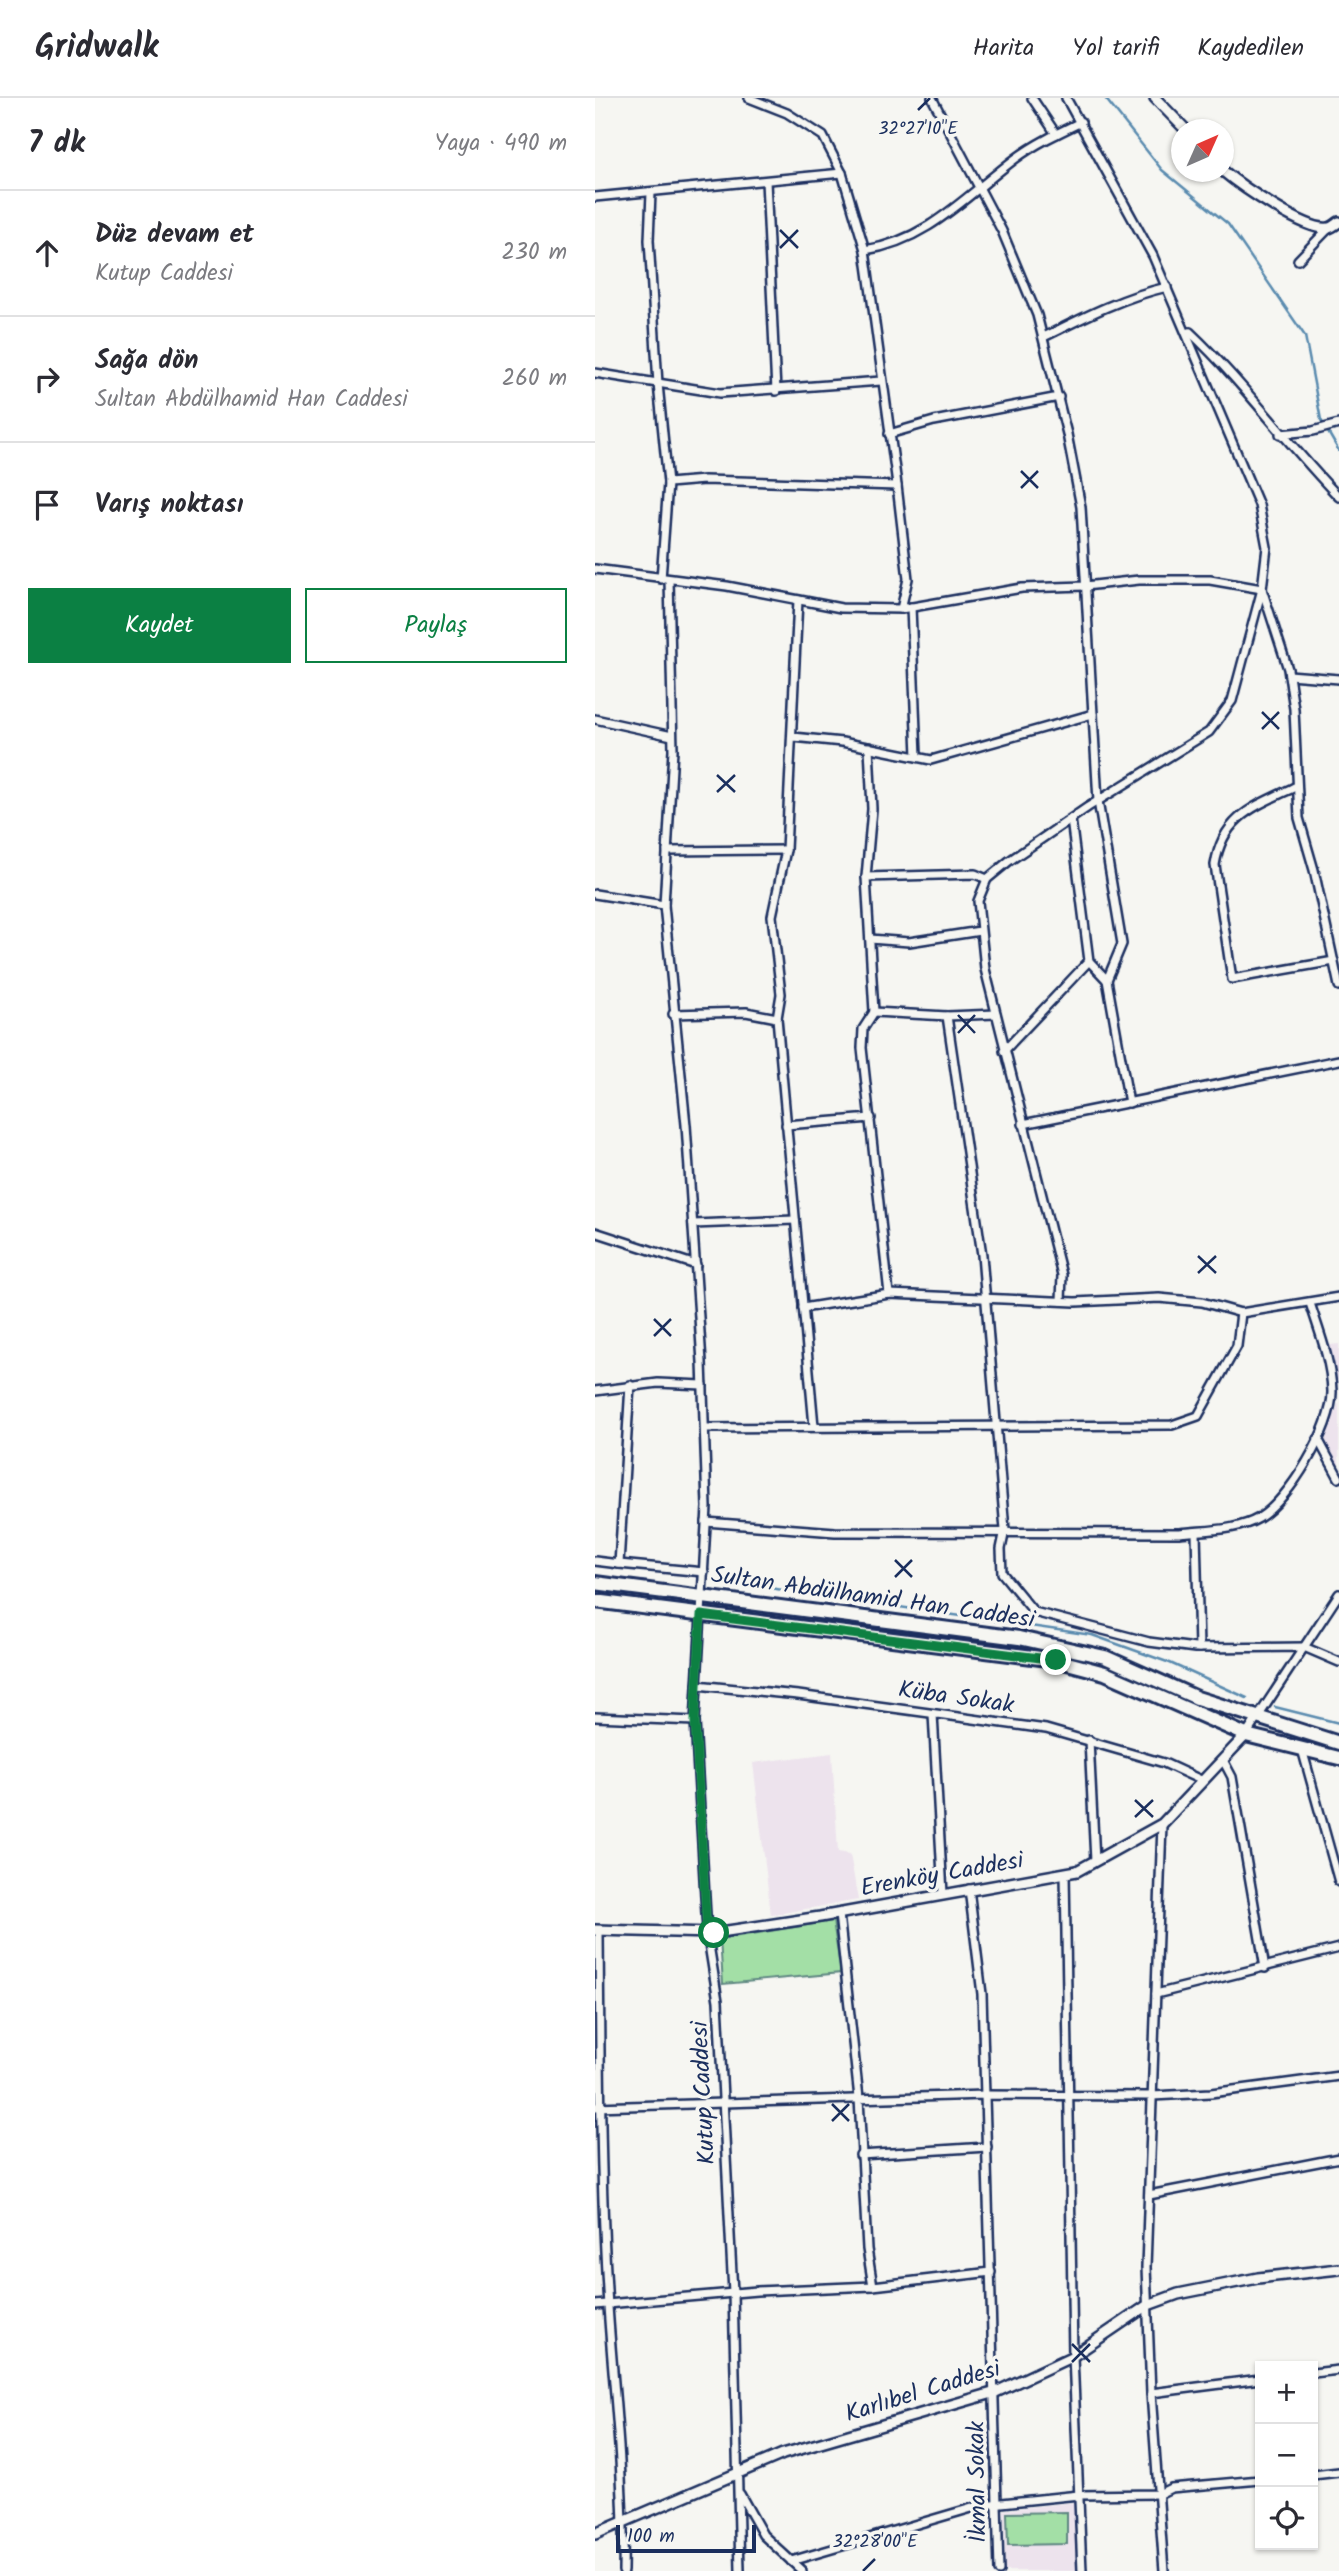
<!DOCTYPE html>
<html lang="tr">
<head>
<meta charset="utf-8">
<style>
	:root { --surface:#fff; --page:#f2f2f3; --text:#2b2b33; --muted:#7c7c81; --line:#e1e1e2; --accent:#0b8043 }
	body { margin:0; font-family:Kalam,sans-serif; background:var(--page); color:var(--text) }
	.controls { position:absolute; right:21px; bottom:21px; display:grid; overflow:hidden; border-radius:0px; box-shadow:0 2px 5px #0004 }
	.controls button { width:63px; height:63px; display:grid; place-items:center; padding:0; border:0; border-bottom:2px solid var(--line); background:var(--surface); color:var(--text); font:35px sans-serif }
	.compass { position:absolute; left:576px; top:21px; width:63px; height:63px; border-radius:50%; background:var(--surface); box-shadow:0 2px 5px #0004; rotate:45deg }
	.scale { position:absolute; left:21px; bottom:18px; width:140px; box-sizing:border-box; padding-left:7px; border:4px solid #1b2f5e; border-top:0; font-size:19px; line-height:24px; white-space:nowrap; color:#1b2f5e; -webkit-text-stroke:5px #f6f6f2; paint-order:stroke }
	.stop { position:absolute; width:21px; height:21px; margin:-16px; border:5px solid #0b8043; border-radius:50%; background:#fff }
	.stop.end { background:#0b8043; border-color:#fff; box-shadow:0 2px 7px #0008 }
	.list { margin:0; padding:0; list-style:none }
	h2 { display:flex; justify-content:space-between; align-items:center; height:91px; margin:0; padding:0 28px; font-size:30px }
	h2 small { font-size:23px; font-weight:400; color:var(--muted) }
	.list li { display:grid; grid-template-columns:46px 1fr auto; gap:21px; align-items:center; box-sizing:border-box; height:126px; padding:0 28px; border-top:2px solid var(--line) }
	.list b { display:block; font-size:26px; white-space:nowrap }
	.list p { margin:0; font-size:23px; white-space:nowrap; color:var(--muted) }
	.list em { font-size:23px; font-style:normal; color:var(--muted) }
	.actions { display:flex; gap:14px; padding:21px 28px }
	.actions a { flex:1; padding:16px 0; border:2px solid var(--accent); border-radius:0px; text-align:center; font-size:24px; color:var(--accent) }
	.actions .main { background:var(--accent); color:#fff }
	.icon { flex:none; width:38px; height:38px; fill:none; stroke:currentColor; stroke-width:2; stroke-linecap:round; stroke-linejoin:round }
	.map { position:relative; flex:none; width:744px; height:2473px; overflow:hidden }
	header { display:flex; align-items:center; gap:42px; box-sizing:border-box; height:98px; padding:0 35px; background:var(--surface); border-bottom:2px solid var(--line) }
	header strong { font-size:33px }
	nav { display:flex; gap:38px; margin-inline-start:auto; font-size:24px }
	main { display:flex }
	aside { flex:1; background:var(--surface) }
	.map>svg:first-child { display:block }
	.built { fill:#ede3ed }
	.green { fill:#a3dfa6; stroke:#5f8782; stroke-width:2 }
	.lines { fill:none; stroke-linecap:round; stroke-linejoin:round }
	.stream { stroke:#5a8baf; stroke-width:2.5 }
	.minor-casing { stroke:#1b2f5e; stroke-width:12 }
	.tertiary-casing { stroke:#1b2f5e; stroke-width:14 }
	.primary-casing { stroke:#1b2f5e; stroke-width:18 }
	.minor { stroke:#f6f6f2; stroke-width:7 }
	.tertiary { stroke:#f6f6f2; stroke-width:9 }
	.primary { stroke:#f6f6f2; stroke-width:12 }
	.route { stroke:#0b8043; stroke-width:9 }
	.ticks { fill:none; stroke:#1b2f5e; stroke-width:2.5 }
	.labels { text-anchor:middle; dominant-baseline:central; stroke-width:7; stroke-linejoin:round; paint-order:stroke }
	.street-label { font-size:24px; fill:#1b2f5e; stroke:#f6f6f2 }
	.ticks-label { font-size:18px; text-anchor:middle; fill:#1b2f5e; stroke:#f6f6f2; stroke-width:7; stroke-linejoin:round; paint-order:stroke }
</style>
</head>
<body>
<header>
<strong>Gridwalk</strong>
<nav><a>Harita</a><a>Yol tarifi</a><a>Kaydedilen</a></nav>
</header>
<main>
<aside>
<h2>7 dk<small>Yaya · 490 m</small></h2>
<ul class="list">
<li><svg class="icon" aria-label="ahead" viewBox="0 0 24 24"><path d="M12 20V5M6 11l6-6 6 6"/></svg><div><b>Düz devam et</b><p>Kutup Caddesi</p></div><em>230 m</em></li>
<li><svg class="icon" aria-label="right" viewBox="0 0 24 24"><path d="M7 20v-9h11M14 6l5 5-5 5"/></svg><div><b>Sağa dön</b><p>Sultan Abdülhamid Han Caddesi</p></div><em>260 m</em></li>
<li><svg class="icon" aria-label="arrive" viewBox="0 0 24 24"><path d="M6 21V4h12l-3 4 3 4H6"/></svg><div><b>Varış noktası</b></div></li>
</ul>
<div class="actions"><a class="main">Kaydet</a><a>Paylaş</a></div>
</aside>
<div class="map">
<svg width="744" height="2473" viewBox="0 0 744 2473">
	<rect width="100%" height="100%" fill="#f6f6f2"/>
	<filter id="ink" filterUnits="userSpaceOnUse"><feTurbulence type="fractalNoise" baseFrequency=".0143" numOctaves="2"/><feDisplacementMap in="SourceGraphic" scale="14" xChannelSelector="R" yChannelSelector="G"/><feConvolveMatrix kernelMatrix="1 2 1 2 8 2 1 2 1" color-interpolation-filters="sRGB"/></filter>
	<g filter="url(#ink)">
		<!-- built -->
		<g class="built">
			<path d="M744,1246v41l-10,-40z"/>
			<path d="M744,1304v65l-15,-26z"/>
			<path d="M237,1655l6,99 12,2 8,46 -87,15 -18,-152z"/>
			<path d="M480,2404l3,69h-73l-1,-61z"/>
		</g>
		<!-- green -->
		<g class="green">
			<path d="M238,1823l8,52 -118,11 -3,-45z"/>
			<path d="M472,2414v32l-59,1 -1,-32z"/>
		</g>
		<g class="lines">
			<!-- stream -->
			<g class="stream">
				<path d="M510,0l57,72 66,54 77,112 16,84 18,31"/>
				<path d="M119,1482l378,55 78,28 77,35"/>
				<path d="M680,1609l64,16"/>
			</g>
			<!-- minor casing -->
			<g class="minor-casing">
				<g id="minor">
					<path d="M154,0l38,15 36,23 19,37 23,77 31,227 12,102 -7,30"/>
					<path d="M337,0l70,133 35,84 30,119 14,73 17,294 24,143 -15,36"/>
					<path d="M437,0l24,36"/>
					<path d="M171,83l10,210"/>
					<path d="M56,95l-2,47 9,144 10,99 -7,96"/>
					<path d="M0,99l247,-24"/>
					<path d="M270,152c62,-9 102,-55 150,-91 20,-15 43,-26 66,-37"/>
					<path d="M703,162l31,-32"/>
					<path d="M595,234c54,51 97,112 149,165"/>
					<path d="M449,239c40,-20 79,-40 123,-50"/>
					<path d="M0,275l125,20 161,-12"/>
					<path d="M294,336l45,-13 125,-24"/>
					<path d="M685,336l33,-3 26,-7"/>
					<path d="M73,385l36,-3 193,6"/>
					<path d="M0,471l132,17 114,22 60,1 121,-21 63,-2 54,-6h71l52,9 26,80 6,40 5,109 15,52 25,116"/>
					<path d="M74,482l4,170 -9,155 22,220 16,237 5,145 -12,214 12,211 11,69 15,292 7,278"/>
					<path d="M203,502l-12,250 -14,66 9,78 -4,24 37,408"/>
					<path d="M316,509l6,149"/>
					<path d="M694,577l50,4"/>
					<path d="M0,621l77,17"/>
					<path d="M198,639l49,5 89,18 162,-46"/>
					<path d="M274,649l3,62 -6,68 8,135 -11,17 -1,19 27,246"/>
					<path d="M702,688c-41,20 -74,29 -82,79l17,114 102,-18"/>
					<path d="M476,721l18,142 18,19 22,123"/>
					<path d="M72,753l119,-1"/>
					<path d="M271,779l109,-3 12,5"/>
					<path d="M0,796l69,11"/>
					<path d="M275,841l39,3 71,-11"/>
					<path d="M279,914l73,4 49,-2"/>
					<path d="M78,916l73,-2 31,6"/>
					<path d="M352,918l35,239 23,275 -4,19 1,24 32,39 115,30 46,6 109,-1 35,15"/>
					<path d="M409,953l85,-90"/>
					<path d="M428,1026l316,-64"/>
					<path d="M191,1027l85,-7"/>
					<path d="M98,1126l102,-4"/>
					<path d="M0,1134l101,33"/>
					<path d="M466,1203l1,-26 -77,-306 -7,-68 9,-22 22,-18 79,-54 121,-75 23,-31 30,-112 5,-42 -8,-42 -106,-249 -87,-158"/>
					<path d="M208,1210l86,-14 186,8 84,-4 43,4 39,11 98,-16"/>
					<path d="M0,1293l63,-8 45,2"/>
					<path d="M110,1330l467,-3 26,-9 39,-70 4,-33"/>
					<path d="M723,1341l21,39"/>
					<path d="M111,1424l129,10 345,1c25,-3 57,-2 79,-15 30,-18 74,-91 73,-127 -1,-30 -13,-60 -22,-88"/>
					<path d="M601,1434l3,116"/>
					<path d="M0,1463l24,3 11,-179"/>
					<path d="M24,1466l85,8"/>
					<path d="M102,1587l101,10 248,34 118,34 39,18"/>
					<path d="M338,1616l10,180"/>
					<path d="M0,1619l100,4"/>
					<path d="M651,1637l93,-141"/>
					<path d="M494,1642l6,121"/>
					<path d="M707,1651l37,133"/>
					<path d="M628,1662l9,17 33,191"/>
					<path d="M567,1726l-16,443 5,126 13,178"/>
					<path d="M470,1775l8,483 9,215"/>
					<path d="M374,1791l13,105 17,577"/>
					<path d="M244,1816l20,184 8,151 6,37"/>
					<path d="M4,1832c1,125 1,251 9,376 6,89 17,177 15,265"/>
					<path d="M561,1896l183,-46"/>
					<path d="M0,2009l390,-12 167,1 59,-3 128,-17"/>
					<path d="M265,2057l127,-8"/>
					<path d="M554,2097l190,-37"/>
					<path d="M0,2207l162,-14 116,-5 118,-14"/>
					<path d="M718,2275l26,-3"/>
					<path d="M556,2295l109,-14"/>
					<path d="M718,2377l26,-3"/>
					<path d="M145,2396l23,41 39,36"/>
					<path d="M196,2463l191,-56 97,-10 80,-1 12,-6 89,-8"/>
				</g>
			</g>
			<!-- tertiary casing -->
			<g class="tertiary-casing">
				<g id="tertiary">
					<path d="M560,0l31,32"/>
					<path d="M628,73c18,15 84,61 106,57 4,-1 7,-4 10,-6"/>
					<path d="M0,1832l119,3 106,-16 257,-46 85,-47 84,-89"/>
					<path d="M0,2436l188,-80 213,-62 77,-36 75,-51 30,-11 80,-16 81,-9"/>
				</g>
			</g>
			<!-- primary casing -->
			<g class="primary-casing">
				<g id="primary">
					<path d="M0,1485l424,55 86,19 92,41 142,45"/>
					<path d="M0,1503l461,59 49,13 141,62 93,23"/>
				</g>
			</g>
			<!-- minor -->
			<use href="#minor" class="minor"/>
			<!-- tertiary -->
			<use href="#tertiary" class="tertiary"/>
			<!-- primary -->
			<use href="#primary" class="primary"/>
		</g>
	</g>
	<g class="lines" filter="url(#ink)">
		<!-- route -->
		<path class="route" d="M119,1835l-7,-1 -12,-211 6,-106 355,45"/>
	</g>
	<!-- ticks -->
	<path class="ticks" d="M323,12l12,-12M185,132l18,18M185,150l18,-18M426,373l17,17M426,390l17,-17M667,614l17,17M667,631l17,-17M122,677l18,17M122,694l18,-17M363,917l17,18M363,935l17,-18M603,1158l18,17M603,1175l18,-17M59,1221l17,17M59,1238l17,-17M300,1462l17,17M300,1479l17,-17M540,1702l18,17M540,1719l18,-17M237,2006l17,17M237,2023l17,-17M477,2246l18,18M477,2264l18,-18M268,2473l12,-12"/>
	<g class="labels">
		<!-- street labels -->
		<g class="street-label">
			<text transform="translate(278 1500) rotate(8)">Sultan Abdülhamid Han Caddesi</text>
			<text transform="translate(361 1600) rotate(8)">Küba Sokak</text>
			<text transform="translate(347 1777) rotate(-10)">Erenköy Caddesi</text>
			<text transform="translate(109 1995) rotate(-93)">Kutup Caddesi</text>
			<text transform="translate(328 2294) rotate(-17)">Karlıbel Caddesi</text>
			<text transform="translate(383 2384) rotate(-91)">İkmal Sokak</text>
		</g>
	</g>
	<g class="ticks-label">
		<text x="323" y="36">32°27'10"E</text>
		<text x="280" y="2449">32°28'00"E</text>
	</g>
</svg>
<div class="controls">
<button>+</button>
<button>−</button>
<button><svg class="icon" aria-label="locate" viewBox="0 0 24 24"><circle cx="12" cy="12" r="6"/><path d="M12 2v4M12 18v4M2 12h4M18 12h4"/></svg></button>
</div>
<svg class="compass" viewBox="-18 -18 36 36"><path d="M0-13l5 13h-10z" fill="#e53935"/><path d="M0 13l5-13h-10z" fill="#7c7c81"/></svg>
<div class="scale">100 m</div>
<div class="stop" style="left:119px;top:1835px"></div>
<div class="stop end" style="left:461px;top:1562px"></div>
</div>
</main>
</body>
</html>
